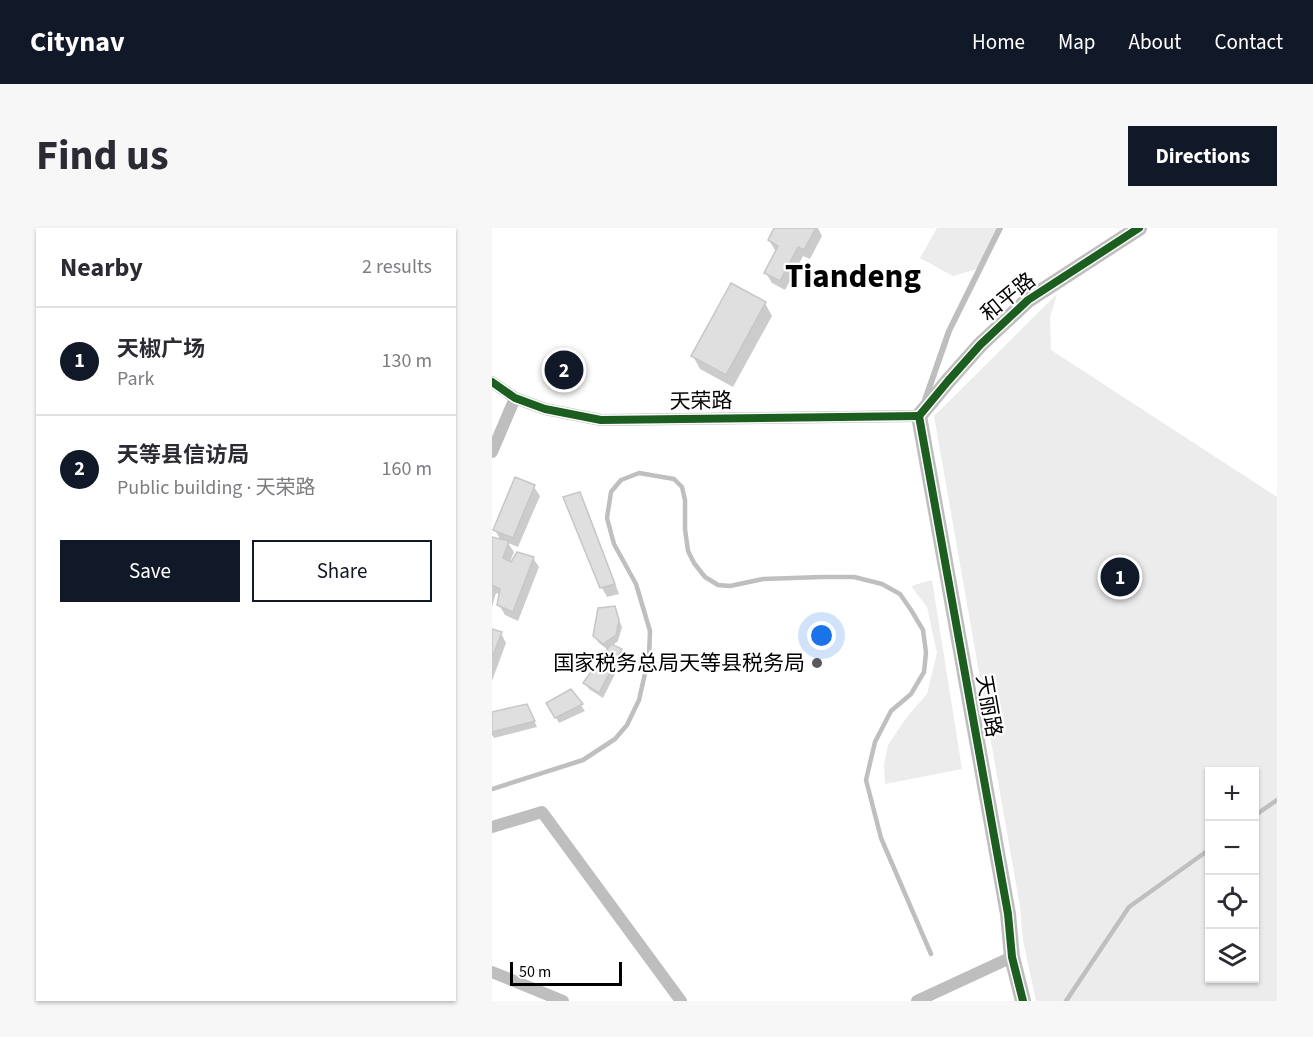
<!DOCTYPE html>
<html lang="en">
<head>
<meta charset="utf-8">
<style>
	:root { --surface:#fff; --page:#f7f7f7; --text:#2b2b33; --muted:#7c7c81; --line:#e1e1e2; --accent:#111827 }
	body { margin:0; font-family:"Source Sans 3","Noto Sans SC",sans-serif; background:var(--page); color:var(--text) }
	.controls { position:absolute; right:18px; bottom:18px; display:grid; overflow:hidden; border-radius:0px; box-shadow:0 2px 4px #0004 }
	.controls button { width:54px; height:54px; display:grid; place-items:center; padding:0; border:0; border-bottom:2px solid var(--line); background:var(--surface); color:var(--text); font:30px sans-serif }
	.scale { position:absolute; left:18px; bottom:15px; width:112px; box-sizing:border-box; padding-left:6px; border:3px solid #000; border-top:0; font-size:16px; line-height:21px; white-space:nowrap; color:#000; -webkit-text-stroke:4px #fff; paint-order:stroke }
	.you { position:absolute; left:330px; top:408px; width:21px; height:21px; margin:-15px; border:4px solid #fff; border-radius:50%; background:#1a73e8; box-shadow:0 0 0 9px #1a73e833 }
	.badge { display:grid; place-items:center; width:39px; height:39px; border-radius:50%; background:var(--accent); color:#fff; font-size:20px; font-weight:700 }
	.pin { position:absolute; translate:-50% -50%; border:3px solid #fff; box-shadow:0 2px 6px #0006 }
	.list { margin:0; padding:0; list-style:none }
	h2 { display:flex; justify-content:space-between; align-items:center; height:78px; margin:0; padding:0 24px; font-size:26px }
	h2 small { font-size:20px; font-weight:400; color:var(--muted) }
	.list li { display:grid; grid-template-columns:39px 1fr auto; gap:18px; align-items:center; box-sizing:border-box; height:108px; padding:0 24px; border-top:2px solid var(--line) }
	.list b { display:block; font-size:22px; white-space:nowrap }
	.list p { margin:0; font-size:20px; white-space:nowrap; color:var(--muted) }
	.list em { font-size:20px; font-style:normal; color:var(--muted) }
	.actions { display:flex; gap:12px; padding:18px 24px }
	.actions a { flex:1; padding:14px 0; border:2px solid var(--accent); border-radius:0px; text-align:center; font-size:21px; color:var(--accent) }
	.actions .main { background:var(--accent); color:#fff }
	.icon { flex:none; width:33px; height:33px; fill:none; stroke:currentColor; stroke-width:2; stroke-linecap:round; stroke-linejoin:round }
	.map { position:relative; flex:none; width:785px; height:773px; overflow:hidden; border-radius:0px }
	header { display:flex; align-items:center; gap:36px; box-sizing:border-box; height:84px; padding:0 30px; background:var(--accent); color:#fff }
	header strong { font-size:28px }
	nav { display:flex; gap:33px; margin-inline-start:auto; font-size:21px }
	.intro { display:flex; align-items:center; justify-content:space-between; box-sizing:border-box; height:144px; padding:0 36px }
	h1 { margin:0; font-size:42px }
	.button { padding:15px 27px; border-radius:0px; background:var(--accent); color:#fff; font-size:21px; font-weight:700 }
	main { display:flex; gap:36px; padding:0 36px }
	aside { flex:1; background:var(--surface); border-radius:0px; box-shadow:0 2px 4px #0004 }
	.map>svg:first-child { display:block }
	.green { fill:#ececec; fill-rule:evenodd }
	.shadow { fill:#0003 }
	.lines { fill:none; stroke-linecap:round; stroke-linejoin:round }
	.stream { stroke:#bfbfbf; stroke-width:4.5 }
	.building { fill:#dfdfdf; stroke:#c7c7c7; stroke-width:1.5 }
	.service { stroke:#bebebe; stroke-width:6 }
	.minor { stroke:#bebebe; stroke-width:12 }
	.tertiary { stroke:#bebebe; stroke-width:16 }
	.cycleway-casing { stroke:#fff; stroke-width:11 }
	.cycleway { stroke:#1b5e20; stroke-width:8 }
	.poi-dot { fill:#595959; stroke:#fff; stroke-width:2 }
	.labels { text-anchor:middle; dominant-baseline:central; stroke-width:4.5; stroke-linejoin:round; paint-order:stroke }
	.street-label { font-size:21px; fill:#000; stroke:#fff }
	.poi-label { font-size:21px; fill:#000; stroke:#fff; text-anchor:end }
	.town-label { font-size:33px; font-weight:bold; fill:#000; stroke:#fff }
</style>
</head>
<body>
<header>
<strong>Citynav</strong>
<nav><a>Home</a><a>Map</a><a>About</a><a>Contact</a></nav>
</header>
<div class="intro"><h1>Find us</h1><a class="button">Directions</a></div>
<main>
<aside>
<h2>Nearby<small>2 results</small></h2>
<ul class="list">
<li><span class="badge">1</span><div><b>天椒广场</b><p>Park</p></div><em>130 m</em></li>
<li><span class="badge">2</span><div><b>天等县信访局</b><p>Public building · 天荣路</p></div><em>160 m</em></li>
</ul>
<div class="actions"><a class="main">Save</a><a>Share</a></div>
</aside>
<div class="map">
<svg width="785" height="773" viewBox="0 0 785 773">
	<rect width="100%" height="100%" fill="#fff"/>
	<!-- green -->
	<g class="green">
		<path d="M445,0h62l-22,41 -24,7 -33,-18z"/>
		<path d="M565,66l-7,23 1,33 226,147v504h-241l-13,-61 -3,-33 -86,-491zM718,544h44v206h-44z"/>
		<path d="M440,352l30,189 -77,15 -1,-19 4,-20 19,-28 20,-23 10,-41 -10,-46 -16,-21z"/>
	</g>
	<!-- shadow -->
	<g class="shadow">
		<path d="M284,0h42l4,8 -12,23 -7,-3 -18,34 -13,-7 -6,-10 11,-22 -2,-1 -6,-10z"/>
		<path d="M273,75l7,13 -39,71 -33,-18 -7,-13z"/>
		<path d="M42,259l6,9 -22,51 -10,-4 6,9 -5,12 24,-6 6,9 -21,54 -13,-6 -6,-10 1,-10 -4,-2 -4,14v-68l9,2 -6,-11z"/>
		<path d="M87,266l6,10 34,90 -12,3 -5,-9 -37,-90z"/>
		<path d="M122,380l8,19 -4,14 -6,5 9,4 3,6 -21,42 -14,-9 -4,-6 23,-33 -10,-8 -3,-6z"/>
		<path d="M0,402l9,3 5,10 -14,38z"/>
		<path d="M79,463l14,20 -26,12 -11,-20z"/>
		<path d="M38,484l7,15 -43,11 -2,-3v-21z"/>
	</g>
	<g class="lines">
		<!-- stream -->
		<g class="stream">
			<path d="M0,561l91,-29 32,-21 12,-14 12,-25 10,-44 1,-25 -14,-47 -22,-40 -7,-26 4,-26 10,-12 18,-7 35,6 8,8 3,13v29l3,22 6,12 11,14 13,8 12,1 33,-7 59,-2h32l28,7 18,10 11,16 12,20 3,23 -2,19 -13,22 -20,17 -16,31 -9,38 15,58 50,116"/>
			<path d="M762,588l23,-16"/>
			<path d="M574,773l63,-94 81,-58"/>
		</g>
	</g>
	<!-- building -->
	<g class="building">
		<path d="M282,0h42l-12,22 -6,-3 -18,34 -16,-8 14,-27 -10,-6z"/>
		<path d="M239,55l35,19 -40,73 -35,-19z"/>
		<path d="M23,249l20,8 -22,53 -20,-8z"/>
		<path d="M88,264l35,92 -15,4 -37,-91z"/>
		<path d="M0,309l17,4 -6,17 8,4 6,-10 17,5 -21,55 -16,-7 3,-16 -8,-4z"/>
		<path d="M123,378l4,14 -3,15 -13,9 -10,-8 5,-28z"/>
		<path d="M0,401l10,3 -10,26z"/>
		<path d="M119,416l11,5 -23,44 -16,-10z"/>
		<path d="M79,461l12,15 -28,14 -9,-15z"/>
		<path d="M35,476l8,17 -43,11v-20z"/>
	</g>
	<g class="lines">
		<!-- service -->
		<path class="service" d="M433,172l24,-69 51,-103"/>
		<!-- minor -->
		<g class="minor">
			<path d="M0,154l23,16 30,11 56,11 318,-4"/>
			<path d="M0,224l23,-54"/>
			<path d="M0,599l50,-15 139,189"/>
			<path d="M0,744l71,29"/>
			<path d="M425,773l95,-44"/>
		</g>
		<!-- tertiary -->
		<path class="tertiary" d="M531,773l-11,-44 -4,-43 -89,-498 29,-35 32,-36 48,-45 111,-72"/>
		<!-- cycleway casing -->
		<g class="cycleway-casing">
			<g id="cycleway">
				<path d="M0,154l23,16 30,11 56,11 318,-4"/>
				<path d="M427,188l89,498 4,43 11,44"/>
				<path d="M427,188l29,-35 32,-36 48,-45 111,-72"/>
			</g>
		</g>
		<!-- cycleway -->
		<use href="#cycleway" class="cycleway"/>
	</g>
	<!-- markers -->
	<circle class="poi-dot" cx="325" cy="435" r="6"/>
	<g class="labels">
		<!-- street labels -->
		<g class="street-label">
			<text transform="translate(516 69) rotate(-39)">和平路</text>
			<text transform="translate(209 173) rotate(-1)">天荣路</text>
			<text transform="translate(497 478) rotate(80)">天丽路</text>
		</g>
		<!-- poi labels -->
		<g class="poi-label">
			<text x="313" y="435">国家税务总局天等县税务局</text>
		</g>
		<!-- town labels -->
		<g class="town-label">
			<text x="361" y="48">Tiandeng</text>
		</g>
	</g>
</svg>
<div class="controls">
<button>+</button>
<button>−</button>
<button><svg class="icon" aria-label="locate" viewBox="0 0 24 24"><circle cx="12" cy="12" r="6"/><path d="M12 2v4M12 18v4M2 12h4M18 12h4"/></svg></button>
<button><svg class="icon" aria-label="layers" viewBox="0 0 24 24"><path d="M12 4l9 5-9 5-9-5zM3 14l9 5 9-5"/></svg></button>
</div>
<div class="scale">50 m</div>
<div class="you"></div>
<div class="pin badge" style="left:628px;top:349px">1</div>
<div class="pin badge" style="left:72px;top:142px">2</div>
</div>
</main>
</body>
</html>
